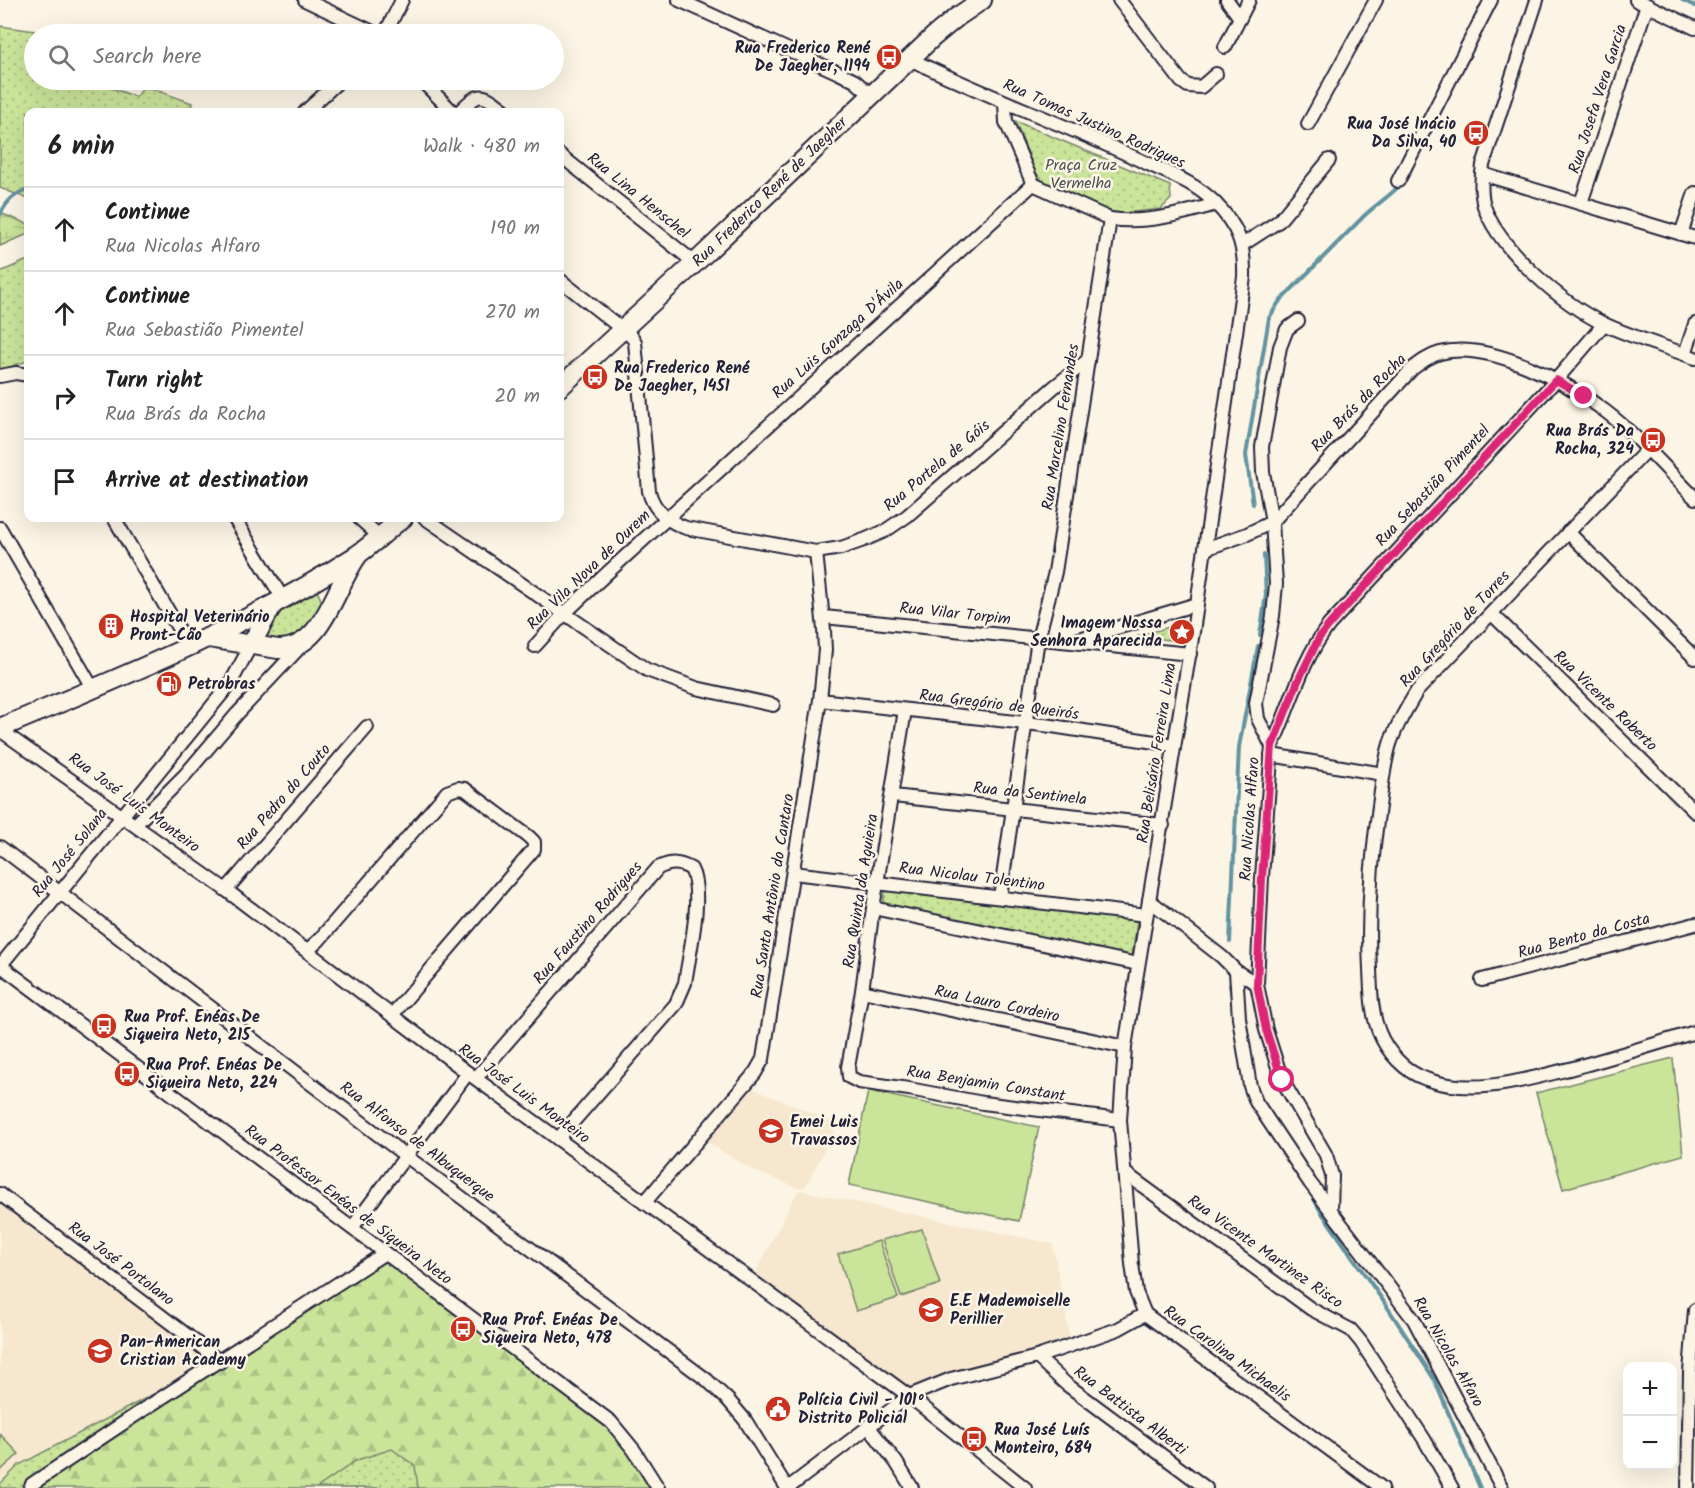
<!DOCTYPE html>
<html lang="en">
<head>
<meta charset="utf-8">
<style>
	:root { --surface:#fff; --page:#f6f6f6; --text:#222; --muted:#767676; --line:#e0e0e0 }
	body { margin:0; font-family:Kalam,sans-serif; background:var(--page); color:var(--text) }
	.controls { position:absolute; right:18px; bottom:18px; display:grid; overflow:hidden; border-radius:12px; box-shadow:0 6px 24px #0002 }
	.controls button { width:54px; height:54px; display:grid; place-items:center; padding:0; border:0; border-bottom:2px solid var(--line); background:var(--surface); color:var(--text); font:30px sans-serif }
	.stop { position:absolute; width:18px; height:18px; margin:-14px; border:4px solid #db2777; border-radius:50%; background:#fff }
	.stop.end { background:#db2777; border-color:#fff; box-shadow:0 2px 6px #0008 }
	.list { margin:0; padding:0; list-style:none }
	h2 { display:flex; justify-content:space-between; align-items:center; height:78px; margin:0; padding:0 24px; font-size:26px }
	h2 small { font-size:20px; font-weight:400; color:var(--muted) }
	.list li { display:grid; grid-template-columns:39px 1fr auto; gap:18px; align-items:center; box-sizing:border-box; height:84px; padding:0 24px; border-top:2px solid var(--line) }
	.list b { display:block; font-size:22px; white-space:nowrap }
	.list p { margin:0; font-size:20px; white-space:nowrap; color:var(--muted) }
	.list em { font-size:20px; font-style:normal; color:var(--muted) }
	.icon { flex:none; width:33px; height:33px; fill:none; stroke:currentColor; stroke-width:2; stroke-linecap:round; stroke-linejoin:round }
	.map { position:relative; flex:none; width:1695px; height:1488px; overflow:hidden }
	.search { position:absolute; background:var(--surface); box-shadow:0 6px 24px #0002; left:24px; top:24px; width:540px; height:66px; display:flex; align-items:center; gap:15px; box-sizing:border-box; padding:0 21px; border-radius:33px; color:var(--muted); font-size:22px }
	.panel { position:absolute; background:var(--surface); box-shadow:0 6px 24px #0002; left:24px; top:108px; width:540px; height:414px; border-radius:12px }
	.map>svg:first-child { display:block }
	.built { fill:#f6e7ce }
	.grass { fill:#cae49a; stroke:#76836a; stroke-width:1.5 }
	.forest { fill:url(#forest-firs); stroke:#76836a; stroke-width:1.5 }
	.wetland { fill:url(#wetland-marsh); stroke:#76836a; stroke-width:1.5 }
	.park { fill:url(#park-dots); stroke:#76836a; stroke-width:1.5 }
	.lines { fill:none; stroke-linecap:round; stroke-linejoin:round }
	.stream { stroke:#6293a0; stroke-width:4 }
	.minor-casing { stroke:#22223b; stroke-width:16 }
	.secondary-casing { stroke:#22223b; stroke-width:22 }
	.minor { stroke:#fcf5e5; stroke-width:12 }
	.secondary { stroke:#fcf5e5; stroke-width:18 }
	.route { stroke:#db2777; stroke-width:8 }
	.labels { text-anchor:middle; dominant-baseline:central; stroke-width:5; stroke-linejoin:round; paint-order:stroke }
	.poi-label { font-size:16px; font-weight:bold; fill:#22223b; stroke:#fcf5e5; text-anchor:start }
	.street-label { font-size:16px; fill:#22223b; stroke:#fcf5e5 }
	.park-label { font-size:16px; fill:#4c5253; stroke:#fcf5e5 }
</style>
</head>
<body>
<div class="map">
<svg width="1695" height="1488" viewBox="0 0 1695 1488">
	<defs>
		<pattern id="forest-firs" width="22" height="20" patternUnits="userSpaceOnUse" patternTransform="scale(1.5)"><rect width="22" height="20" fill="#cae49a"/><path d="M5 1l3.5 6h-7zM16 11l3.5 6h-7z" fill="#adc386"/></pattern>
		<pattern id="wetland-marsh" width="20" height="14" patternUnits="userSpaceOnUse" patternTransform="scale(1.5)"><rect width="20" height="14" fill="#cae49a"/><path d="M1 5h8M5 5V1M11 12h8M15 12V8" fill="none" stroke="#adc386"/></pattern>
		<pattern id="park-dots" width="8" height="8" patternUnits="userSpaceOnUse" patternTransform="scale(1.5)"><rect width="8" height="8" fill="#cae49a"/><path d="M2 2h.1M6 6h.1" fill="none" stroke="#adc386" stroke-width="1.8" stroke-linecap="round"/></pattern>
	</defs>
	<rect width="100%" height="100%" fill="#fcf5e5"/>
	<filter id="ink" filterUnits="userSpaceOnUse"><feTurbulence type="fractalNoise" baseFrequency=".0167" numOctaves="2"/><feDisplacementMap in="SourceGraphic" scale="12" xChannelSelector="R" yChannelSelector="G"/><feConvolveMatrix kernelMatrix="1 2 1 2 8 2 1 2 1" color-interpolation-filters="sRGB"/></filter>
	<g filter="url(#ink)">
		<!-- built -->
		<g class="built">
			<path d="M746,1086l92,38 -33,63 -7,1 -46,-18 -50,-31z"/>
			<path d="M798,1190l255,54 17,97 -133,35 -27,16 -157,-114z"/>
			<path d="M0,1198l190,141 20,24 -191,101 -19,18z"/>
		</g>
		<!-- grass -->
		<g class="grass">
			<path d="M1673,1058l10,97 -120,34 -27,-96z"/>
			<path d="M868,1091l171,36 -20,94 -170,-36z"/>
			<path d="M922,1229l18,55 -39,13 -19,-57z"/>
			<path d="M879,1241l19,57 -42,13 -18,-57z"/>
			<path d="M0,1434l19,20 -19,17z"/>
		</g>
		<!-- forest -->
		<path class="forest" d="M385,1259l226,163 47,66h-626l39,-28 -4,14 7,-18z"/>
		<!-- wetland -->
		<path class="wetland" d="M0,213l28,11v10l-28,12z"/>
		<!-- park -->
		<g class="park">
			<path d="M0,26l35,5 8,3h-9v46h69l6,7 27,10 8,-11 48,17 -1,9h-163v87l-28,-11z"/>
			<path d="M1015,121l155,65 1,13 -10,10 -37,4 -13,-1 -58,-24 -11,-7 -7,-10z"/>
			<path d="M28,260v101l-28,9v-98z"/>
			<path d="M315,589c16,17 -3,37 -12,54l-54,1 5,-18z"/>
			<path d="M1180,624l-3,17 -40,-5z"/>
			<path d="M885,890l252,30 -5,38 -138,-32 -111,-19z"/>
			<path d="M180,1380l-152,108h-28v-4l19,-19z"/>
			<path d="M392,1449l23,17 3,22h-101l40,-28z"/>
		</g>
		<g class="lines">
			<!-- stream -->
			<g class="stream">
				<path d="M1682,0l13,6"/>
				<path d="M0,215c6,-13 14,-22 28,-25"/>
				<path d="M1253,504l-7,-49 23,-137 10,-16c29,-29 57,-58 86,-87 16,-15 36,-25 46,-46"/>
				<path d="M1260,635l6,-40 -2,-40"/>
				<path d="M1230,942l9,-195 19,-101"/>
				<path d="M1230,985l2,12"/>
				<path d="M1311,1193l9,17 66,95 48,74 46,109"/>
			</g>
			<!-- minor casing -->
			<g class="minor-casing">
				<g id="minor">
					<path d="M305,0l72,34"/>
					<path d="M679,0l160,73 16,8 16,14"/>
					<path d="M1119,0l62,81 7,5 13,1 15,-13"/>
					<path d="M1227,0l13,18"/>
					<path d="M1537,0l-54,165c-2,14 -3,27 1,41 15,44 79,98 120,118 27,13 62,23 91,34"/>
					<path d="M1636,0l59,28"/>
					<path d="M385,34l17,-34"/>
					<path d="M1225,47l24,-47"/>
					<path d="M910,59c77,38 157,66 234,103 24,11 52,21 71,41 23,23 30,42 29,74l-51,355 -68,415 -5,73 12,144 4,28 9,22"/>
					<path d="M421,80l32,32"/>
					<path d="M1005,103l1,19 27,62 77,35c36,5 72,-5 106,-15"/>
					<path d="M305,112l35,-32"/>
					<path d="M459,112c22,-23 24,-18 48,0"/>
					<path d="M1308,124l68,-124"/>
					<path d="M560,155l135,108"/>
					<path d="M1482,174l213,64"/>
					<path d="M1398,181l93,-181"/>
					<path d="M1581,203l66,-198"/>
					<path d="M1681,234l14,-41"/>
					<path d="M1242,245l37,-24 50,-61"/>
					<path d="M560,280l72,57 3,5 14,149c4,19 20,31 37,37l130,24 25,-4 23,-8 21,-9 22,-15 147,-129 34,-27"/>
					<path d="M1298,321l-11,8 -7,18 -18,100 1,25 9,50 4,62 -3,32 -17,87 2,16 14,27 -10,131 -5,107 9,46 16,50 44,75 6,21 -1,34"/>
					<path d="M1685,354l10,-30"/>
					<path d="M0,376l16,-3 12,2"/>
					<path d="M1647,450l-230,241c-10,17 -21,34 -27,53 -6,20 -8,41 -11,62 -8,55 -12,108 -9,163 1,21 1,43 9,63 8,20 26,40 47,47 48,18 103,0 151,-12 40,-11 79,-23 118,-35"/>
					<path d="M114,518l74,127"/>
					<path d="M234,518l49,81"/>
					<path d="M359,518l20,18"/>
					<path d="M425,518l222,152 49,18 77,17"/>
					<path d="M0,528l93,161"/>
					<path d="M1568,532l127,126"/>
					<path d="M1205,549l42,-15 25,-12 140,-153c9,-7 17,-13 28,-16 49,-13 127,29 165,58 33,25 61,58 90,87"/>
					<path d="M1492,614l203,198"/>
					<path d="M824,617l366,37"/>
					<path d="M1076,640l121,-36"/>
					<path d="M535,646l29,-32 41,-39 428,-391"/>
					<path d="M820,700l232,26 122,19"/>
					<path d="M905,710l-32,198 -11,83 -14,76 1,10 10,5 50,7 74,14 137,17"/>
					<path d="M0,730l226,160 242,183 441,323 116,92"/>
					<path d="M1272,746c19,-41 29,-85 57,-121l227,-245 48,-56"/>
					<path d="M1271,755l112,19"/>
					<path d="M893,796l270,29"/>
					<path d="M136,824l49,-49 52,-61 65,-69"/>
					<path d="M0,847l406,309 301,224 22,21 16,19 42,68"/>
					<path d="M793,873l353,42"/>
					<path d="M226,890l141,-163"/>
					<path d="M1000,897l38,-258 17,-67 55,-353"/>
					<path d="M1149,900l73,57 14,14 21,13"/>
					<path d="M873,908l265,56"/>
					<path d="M307,951l12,-11 128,-148 11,-4 7,1 64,48 5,5v7l-142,166"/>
					<path d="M0,965l611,457 23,28 24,38"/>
					<path d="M0,966l230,-282 21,-39"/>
					<path d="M1236,971l3,47 11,68 6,16 54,81 104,137 88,168"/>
					<path d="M1482,980l213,-56"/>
					<path d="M862,991l263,56"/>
					<path d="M476,1078l182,-210c13,-6 21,-6 33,1 13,24 -2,86 -6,114l-9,21 -118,135"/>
					<path d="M1125,1173l186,136 40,21 10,12 63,97 28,49"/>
					<path d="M0,1194l188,142 32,26"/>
					<path d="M644,1203l111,-130 8,-14 57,-359 5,-50 -1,-20 -8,-78"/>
					<path d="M352,1228l116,-155"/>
					<path d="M1145,1314l237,174"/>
					<path d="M1037,1357l29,27 140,104"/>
					<path d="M868,1426l28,36 16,26"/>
					<path d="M30,1488l2,-4 114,-76 239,-155"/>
					<path d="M788,1488l121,-92 42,-17 86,-22 81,-28 27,-15"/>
					<path d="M1688,1488l2,-116 5,-62"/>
				</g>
			</g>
			<!-- secondary casing -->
			<g class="secondary-casing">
				<g id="secondary">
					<path d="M560,387l135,-124 238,-226 24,-20 25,-17"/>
					<path d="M208,638l70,11c46,1 57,-64 80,-94"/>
					<path d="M251,645l21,-39"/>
					<path d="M0,728c122,-51 246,-101 357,-173 16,-11 31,-26 46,-37"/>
				</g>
			</g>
			<!-- minor -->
			<use href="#minor" class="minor"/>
			<!-- secondary -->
			<use href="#secondary" class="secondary"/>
		</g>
	</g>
	<g class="lines" filter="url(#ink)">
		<!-- route -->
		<path class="route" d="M1282,1080l-16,-50 -9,-46 5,-106 10,-132 26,-65 21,-43 10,-13 227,-245 28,16"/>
	</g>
	<!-- icons -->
	<defs>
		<g id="bus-disc" transform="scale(1.35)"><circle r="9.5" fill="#c8321e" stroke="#fcf5e5"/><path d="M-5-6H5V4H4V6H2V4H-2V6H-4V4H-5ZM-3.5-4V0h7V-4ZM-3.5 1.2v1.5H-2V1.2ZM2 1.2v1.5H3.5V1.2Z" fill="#fff"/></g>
		<g id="building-disc" transform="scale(1.35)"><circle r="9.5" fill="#c8321e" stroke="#fcf5e5"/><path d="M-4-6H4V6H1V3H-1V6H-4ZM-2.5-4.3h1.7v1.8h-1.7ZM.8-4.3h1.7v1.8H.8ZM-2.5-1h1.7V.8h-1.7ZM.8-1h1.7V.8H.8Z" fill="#fff"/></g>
		<g id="sight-disc" transform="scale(1.35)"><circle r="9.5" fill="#c8321e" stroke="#fcf5e5"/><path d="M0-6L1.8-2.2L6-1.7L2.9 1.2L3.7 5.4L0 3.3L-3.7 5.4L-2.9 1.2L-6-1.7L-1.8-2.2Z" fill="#fff"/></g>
		<g id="fuel-disc" transform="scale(1.35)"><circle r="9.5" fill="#c8321e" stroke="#fcf5e5"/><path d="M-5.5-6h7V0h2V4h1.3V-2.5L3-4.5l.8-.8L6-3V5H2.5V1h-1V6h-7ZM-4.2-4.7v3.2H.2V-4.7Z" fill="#fff"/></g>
		<g id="school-disc" transform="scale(1.35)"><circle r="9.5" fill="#c8321e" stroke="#fcf5e5"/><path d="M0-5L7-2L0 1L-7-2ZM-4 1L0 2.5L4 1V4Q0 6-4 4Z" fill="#fff"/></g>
		<g id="university-disc" transform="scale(1.35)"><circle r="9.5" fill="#c8321e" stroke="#fcf5e5"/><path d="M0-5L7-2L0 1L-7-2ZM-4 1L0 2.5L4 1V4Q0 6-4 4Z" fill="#fff"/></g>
		<g id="civic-disc" transform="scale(1.35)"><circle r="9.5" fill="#c8321e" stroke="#fcf5e5"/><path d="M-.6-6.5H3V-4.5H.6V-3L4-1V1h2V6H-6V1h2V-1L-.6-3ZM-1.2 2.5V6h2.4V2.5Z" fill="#fff"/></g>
	</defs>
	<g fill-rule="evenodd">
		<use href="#bus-disc" x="889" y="57"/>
		<use href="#bus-disc" x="1476" y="133"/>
		<use href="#bus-disc" x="595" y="377"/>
		<use href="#bus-disc" x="1653" y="440"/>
		<use href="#building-disc" x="111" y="626"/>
		<use href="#sight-disc" x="1182" y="632"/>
		<use href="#fuel-disc" x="169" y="684"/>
		<use href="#bus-disc" x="104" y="1026"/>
		<use href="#bus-disc" x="127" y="1074"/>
		<use href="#school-disc" x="771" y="1131"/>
		<use href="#school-disc" x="931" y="1310"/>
		<use href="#bus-disc" x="463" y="1329"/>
		<use href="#university-disc" x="100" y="1351"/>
		<use href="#civic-disc" x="778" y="1409"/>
		<use href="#bus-disc" x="974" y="1439"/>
	</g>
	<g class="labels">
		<!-- poi labels -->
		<g class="poi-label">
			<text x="870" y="48" text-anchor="end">Rua Frederico René<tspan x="870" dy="18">De Jaegher, 1194</tspan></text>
			<text x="1456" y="124" text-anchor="end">Rua José Inácio<tspan x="1456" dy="18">Da Silva, 40</tspan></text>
			<text x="614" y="368">Rua Frederico René<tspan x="614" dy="18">De Jaegher, 1451</tspan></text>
			<text x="1634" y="431" text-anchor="end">Rua Brás Da<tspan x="1634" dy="18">Rocha, 324</tspan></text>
			<text x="130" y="617">Hospital Veterinário<tspan x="130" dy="18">Pront-Cão</tspan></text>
			<text x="1162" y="623" text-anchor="end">Imagem Nossa<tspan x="1162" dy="18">Senhora Aparecida</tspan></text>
			<text x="188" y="684">Petrobras</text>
			<text x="124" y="1017">Rua Prof. Enéas De<tspan x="124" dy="18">Siqueira Neto, 215</tspan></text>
			<text x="146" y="1065">Rua Prof. Enéas De<tspan x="146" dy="18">Siqueira Neto, 224</tspan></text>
			<text x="790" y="1122">Emei Luis<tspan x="790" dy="18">Travassos</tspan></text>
			<text x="950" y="1301">E.E Mademoiselle<tspan x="950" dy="18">Perillier</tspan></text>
			<text x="482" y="1320">Rua Prof. Enéas De<tspan x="482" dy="18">Siqueira Neto, 478</tspan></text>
			<text x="120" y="1342">Pan-American<tspan x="120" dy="18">Cristian Academy</tspan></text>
			<text x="798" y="1400">Polícia Civil - 101º<tspan x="798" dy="18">Distrito Policial</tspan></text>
			<text x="994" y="1430">Rua José Luís<tspan x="994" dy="18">Monteiro, 684</tspan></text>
		</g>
		<!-- street labels -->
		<g class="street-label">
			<text transform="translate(1598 99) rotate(-72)">Rua Josefa Vera Garcia</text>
			<text transform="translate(1094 124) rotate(24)">Rua Tomas Justino Rodrigues</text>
			<text transform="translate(770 192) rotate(-44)">Rua Frederico René de Jaegher</text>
			<text transform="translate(638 196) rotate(39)">Rua Lina Henschel</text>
			<text transform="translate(838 339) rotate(-42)">Rua Luis Gonzaga D'Ávila</text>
			<text transform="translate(1359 403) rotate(-46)">Rua Brás da Rocha</text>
			<text transform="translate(1061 427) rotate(-81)">Rua Marcelino Fernandes</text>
			<text transform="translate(937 466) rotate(-40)">Rua Portela de Góis</text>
			<text transform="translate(1433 486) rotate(-47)">Rua Sebastião Pimentel</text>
			<text transform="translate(589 570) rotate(-44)">Rua Vila Nova de Ourem</text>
			<text transform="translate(955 614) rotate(6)">Rua Vilar Torpim</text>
			<text transform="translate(1455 629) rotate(-47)">Rua Gregório de Torres</text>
			<text transform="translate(1605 701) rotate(44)">Rua Vicente Roberto</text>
			<text transform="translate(999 705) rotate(7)">Rua Gregório de Queirós</text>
			<text transform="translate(1157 753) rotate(-81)">Rua Belisário Ferreira Lima</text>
			<text transform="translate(1030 794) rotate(6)">Rua da Sentinela</text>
			<text transform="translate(284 797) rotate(-49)">Rua Pedro do Couto</text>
			<text transform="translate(134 803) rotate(36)">Rua José Luis Monteiro</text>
			<text transform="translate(1250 819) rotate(-86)">Rua Nicolas Alfaro</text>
			<text transform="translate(70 853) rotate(-51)">Rua José Solana</text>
			<text transform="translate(972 877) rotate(7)">Rua Nicolau Tolentino</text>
			<text transform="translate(861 891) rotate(-81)">Rua Quinta da Aguieira</text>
			<text transform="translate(773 896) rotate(-81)">Rua Santo Antônio do Cantaro</text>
			<text transform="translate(588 923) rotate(-49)">Rua Faustino Rodrigues</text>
			<text transform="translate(1584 936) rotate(-15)">Rua Bento da Costa</text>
			<text transform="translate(997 1004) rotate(12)">Rua Lauro Cordeiro</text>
			<text transform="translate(986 1084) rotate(9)">Rua Benjamin Constant</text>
			<text transform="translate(524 1094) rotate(36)">Rua José Luis Monteiro</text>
			<text transform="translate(417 1142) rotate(37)">Rua Alfonso de Albuquerque</text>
			<text transform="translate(348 1205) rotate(37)">Rua Professor Enéas de Siqueira Neto</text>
			<text transform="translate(1265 1252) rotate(35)">Rua Vicente Martinez Risco</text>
			<text transform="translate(121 1264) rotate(37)">Rua José Portolano</text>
			<text transform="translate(1448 1352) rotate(60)">Rua Nicolas Alfaro</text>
			<text transform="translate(1227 1354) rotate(36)">Rua Carolina Michaelis</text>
			<text transform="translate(1130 1411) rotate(37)">Rua Battista Alberti</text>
		</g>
		<!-- park labels -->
		<g class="park-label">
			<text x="1081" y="165">Praça Cruz<tspan x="1081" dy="18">Vermelha</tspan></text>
		</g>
	</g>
</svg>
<div class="controls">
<button>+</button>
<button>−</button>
</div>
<div class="stop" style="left:1282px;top:1080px"></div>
<div class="stop end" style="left:1584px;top:396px"></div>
<div class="search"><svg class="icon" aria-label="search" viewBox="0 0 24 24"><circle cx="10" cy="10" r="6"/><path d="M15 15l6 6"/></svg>Search here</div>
<section class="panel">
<h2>6 min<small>Walk · 480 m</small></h2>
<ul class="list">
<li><svg class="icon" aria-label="ahead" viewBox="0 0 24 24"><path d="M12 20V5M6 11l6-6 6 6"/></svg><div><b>Continue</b><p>Rua Nicolas Alfaro</p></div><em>190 m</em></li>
<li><svg class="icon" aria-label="ahead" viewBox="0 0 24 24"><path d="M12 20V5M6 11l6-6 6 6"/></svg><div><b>Continue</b><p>Rua Sebastião Pimentel</p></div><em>270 m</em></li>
<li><svg class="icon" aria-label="right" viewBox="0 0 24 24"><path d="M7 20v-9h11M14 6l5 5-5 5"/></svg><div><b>Turn right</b><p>Rua Brás da Rocha</p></div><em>20 m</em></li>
<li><svg class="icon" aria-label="arrive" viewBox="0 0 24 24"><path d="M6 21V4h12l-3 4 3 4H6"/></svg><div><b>Arrive at destination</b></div></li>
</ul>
</section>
</div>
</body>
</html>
